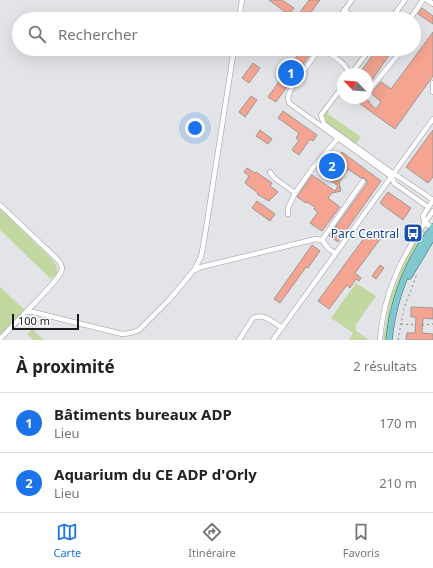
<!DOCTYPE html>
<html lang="fr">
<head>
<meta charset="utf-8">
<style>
	:root { --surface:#fff; --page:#f2f2f2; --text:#222; --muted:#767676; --line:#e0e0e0; --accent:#1a73e8 }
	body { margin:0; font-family:"Noto Sans",sans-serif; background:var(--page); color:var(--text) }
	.compass { position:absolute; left:337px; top:68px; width:36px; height:36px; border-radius:50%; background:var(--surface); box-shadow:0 4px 16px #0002; rotate:295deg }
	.scale { position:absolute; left:12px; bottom:10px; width:67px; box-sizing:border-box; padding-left:4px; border:2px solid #191a1b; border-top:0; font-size:11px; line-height:14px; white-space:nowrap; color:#191a1b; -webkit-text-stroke:3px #fff; paint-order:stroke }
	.you { position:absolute; left:195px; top:128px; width:14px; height:14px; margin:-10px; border:3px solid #fff; border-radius:50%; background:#1a73e8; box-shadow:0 0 0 6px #1a73e833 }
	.badge { display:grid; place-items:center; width:26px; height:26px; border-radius:50%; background:var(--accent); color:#fff; font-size:13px; font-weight:700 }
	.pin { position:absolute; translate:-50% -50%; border:2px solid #fff; box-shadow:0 1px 4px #0006 }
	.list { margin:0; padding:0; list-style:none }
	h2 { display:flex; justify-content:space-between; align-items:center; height:52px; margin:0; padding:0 16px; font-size:17px }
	h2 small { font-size:13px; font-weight:400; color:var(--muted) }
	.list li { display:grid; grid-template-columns:26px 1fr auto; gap:12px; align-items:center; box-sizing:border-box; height:60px; padding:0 16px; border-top:1px solid var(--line) }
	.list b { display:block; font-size:15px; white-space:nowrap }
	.list p { margin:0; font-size:13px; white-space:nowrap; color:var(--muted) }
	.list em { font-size:13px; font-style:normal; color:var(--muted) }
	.icon { flex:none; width:22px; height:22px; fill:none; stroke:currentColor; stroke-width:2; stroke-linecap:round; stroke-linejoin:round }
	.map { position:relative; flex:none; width:433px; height:340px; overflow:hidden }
	.search { position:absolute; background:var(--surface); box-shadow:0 4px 16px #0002; left:12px; right:12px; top:12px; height:44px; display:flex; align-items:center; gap:10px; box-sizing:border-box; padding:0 14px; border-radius:22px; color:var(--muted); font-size:15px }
	.sheet { height:172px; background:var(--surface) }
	nav { display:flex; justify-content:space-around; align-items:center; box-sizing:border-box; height:56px; border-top:1px solid var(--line); background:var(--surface); font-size:11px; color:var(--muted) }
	nav a { display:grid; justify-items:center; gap:2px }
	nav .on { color:var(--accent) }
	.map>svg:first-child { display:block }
	.green { fill:#c3d7a0 }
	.building { fill:#f4a490; stroke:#9c9897 }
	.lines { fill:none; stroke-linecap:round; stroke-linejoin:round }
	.minor-casing { stroke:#9a9ca0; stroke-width:5.5 }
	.major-casing { stroke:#25727c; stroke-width:7 }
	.path { stroke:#838587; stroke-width:1; stroke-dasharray:2 3; stroke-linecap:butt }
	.minor { stroke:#fff; stroke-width:4.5 }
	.major { stroke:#80c7d0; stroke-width:6 }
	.labels { text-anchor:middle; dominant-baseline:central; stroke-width:3; stroke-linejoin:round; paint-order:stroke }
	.transit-label { font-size:12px; fill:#164399; stroke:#fff; text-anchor:end }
</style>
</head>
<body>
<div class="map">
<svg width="433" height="340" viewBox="0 0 433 340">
	<rect width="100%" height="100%" fill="#e2e4e8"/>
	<!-- green -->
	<g class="green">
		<path d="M326,110l3,1 -1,3 33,23 -6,8 -30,-22 -2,-7z"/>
		<path d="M0,209l52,50 5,8v7l-6,5 -51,-49z"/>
		<path d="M423,230l3,2 -13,22 -25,86h-5l7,-42 9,-22 -1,-2 13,-26z"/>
		<path d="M356,283l20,13 -21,30 2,2 -2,2 14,10h-20l4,-7 -22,-15z"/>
		<path d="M0,287l25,23 -25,25z"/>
		<path d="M32,329l12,11h-11l-6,-6z"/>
	</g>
	<!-- building -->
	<g class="building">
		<path d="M269,0h13l12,8 -5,7z"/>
		<path d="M309,0h11l-14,19h-11z"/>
		<path d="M422,8l11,8v8l-15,-10z"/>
		<path d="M433,32v44l-38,53 -43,-31h13l5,4 -1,1 7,6 5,-7 -10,-9 10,-11 10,7z"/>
		<path d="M277,49h16l-6,7z"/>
		<path d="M302,49h12l-38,53 -8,-5z"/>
		<path d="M377,49h13l2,2 -25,36v-13h-8z"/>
		<path d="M253,63l7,5 -11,15 -7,-5z"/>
		<path d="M251,96l6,4 -12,17 -6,-5z"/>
		<path d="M283,111l34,24 -4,6 -3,-2 -11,16 -7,-5 7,-10 -3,-2 3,-5 -21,-15z"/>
		<path d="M260,130l12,9 -4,5 -12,-8z"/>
		<path d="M433,130v47l-5,6 -22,-16z"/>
		<path d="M342,152l39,29 -43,61 -9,-6 38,-53 -2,-5h-4l-13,-9 -9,13 2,9 -9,2 -4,5 12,9 -18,24 -12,-8 8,-11 -4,-3 1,-2 -8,-5 -1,1 -9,-6 15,-22 23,16 3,-5 -18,-14 13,-19 5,4z"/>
		<path d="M247,168l8,5 1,-1 16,11 -2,3 8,6 -9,9 -12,-7 1,-1 -13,-10 4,-7 -5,-4z"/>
		<path d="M388,192l23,16 -8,12 -23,-17z"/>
		<path d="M257,201l18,13 -5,7 -18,-13z"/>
		<path d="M370,230l11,8 -26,35 6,5 -2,3 -3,-2 -6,9 -3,-3 -18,24 -11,-8z"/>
		<path d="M312,245l8,6 -12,17 -2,-1 -26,36 -6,-4z"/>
		<path d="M380,265l4,3 -8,11 -4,-3z"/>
		<path d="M411,307l22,1v11l-10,-1 -1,15 11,1v6h-27l1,-7h8l1,-16h-5z"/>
	</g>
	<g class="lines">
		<!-- minor casing -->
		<g class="minor-casing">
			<g id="minor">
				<path d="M427,0l6,4"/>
				<path d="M344,10l13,9"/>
				<path d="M412,16l11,-16"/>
				<path d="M239,19l3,-19"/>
				<path d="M338,19l14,-19"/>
				<path d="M391,19l14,-19"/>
				<path d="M319,49l-29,42 -2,6 1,6 103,74 2,6 34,24"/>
				<path d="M323,49c9,7 23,13 26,25"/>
				<path d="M351,74l19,-25"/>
				<path d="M433,83v9"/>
				<path d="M343,86l-22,29 3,9 70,50 5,3 34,23"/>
				<path d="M370,89l28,-34v-6"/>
				<path d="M270,172l3,5 22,16 17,-24 27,-32"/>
				<path d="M433,200l-10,16 2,7 8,5"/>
				<path d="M0,205l56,53c3,3 6,7 6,11 -1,9 -29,35 -36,43"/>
				<path d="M288,214v-6l7,-15"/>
				<path d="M322,240l41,-59"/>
				<path d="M195,270l6,-3 115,-28 6,1 7,9 6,4"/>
				<path d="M0,339l26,-27h7l89,22 9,-1 8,-3 30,-30 25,-30 7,-13 3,-16 30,-192"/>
				<path d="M239,340l14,-22c11,-5 20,4 29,10"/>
				<path d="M273,340l160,-221"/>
				<path d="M380,340c3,-49 25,-90 53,-129"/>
			</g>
		</g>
		<!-- major casing -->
		<g class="major-casing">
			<g id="major">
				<path d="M409,276l24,-40"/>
				<path d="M389,340c4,-41 20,-80 44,-113"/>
			</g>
		</g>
		<!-- path -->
		<g class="path">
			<path d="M401,324l14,1"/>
			<path d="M422,325l11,-1"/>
			<path d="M398,340l6,-32 13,-34"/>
		</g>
		<!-- minor -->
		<use href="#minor" class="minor"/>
		<!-- major -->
		<use href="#major" class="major"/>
	</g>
	<!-- icons -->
	<defs>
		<g id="bus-square" transform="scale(1)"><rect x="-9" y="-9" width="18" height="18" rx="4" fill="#1a4fb4" stroke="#fff"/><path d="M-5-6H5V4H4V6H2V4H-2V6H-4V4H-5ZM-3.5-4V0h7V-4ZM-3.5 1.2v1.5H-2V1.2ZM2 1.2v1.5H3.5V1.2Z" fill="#fff"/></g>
	</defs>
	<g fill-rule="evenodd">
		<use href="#bus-square" x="413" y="233"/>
	</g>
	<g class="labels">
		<!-- transit labels -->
		<g class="transit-label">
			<text x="399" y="233">Parc Central</text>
		</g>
	</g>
</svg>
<svg class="compass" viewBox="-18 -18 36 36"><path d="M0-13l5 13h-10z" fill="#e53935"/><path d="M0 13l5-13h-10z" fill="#767676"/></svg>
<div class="scale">100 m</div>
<div class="you"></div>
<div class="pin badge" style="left:291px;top:73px">1</div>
<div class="pin badge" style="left:332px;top:166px">2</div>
<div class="search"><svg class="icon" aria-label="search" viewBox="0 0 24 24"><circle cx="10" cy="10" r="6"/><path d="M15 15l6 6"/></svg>Rechercher</div>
</div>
<section class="sheet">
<h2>À proximité<small>2 résultats</small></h2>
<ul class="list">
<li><span class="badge">1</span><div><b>Bâtiments bureaux ADP</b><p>Lieu</p></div><em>170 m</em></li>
<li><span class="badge">2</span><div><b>Aquarium du CE ADP d'Orly</b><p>Lieu</p></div><em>210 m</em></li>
</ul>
</section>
<nav>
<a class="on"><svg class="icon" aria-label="map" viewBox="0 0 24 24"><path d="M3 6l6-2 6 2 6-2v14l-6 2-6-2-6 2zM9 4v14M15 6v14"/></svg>Carte</a>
<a><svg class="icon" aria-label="directions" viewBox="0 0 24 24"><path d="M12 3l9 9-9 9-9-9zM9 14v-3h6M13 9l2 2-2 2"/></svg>Itinéraire</a>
<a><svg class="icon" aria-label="saved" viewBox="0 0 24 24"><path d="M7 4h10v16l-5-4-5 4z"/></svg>Favoris</a>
</nav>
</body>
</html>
